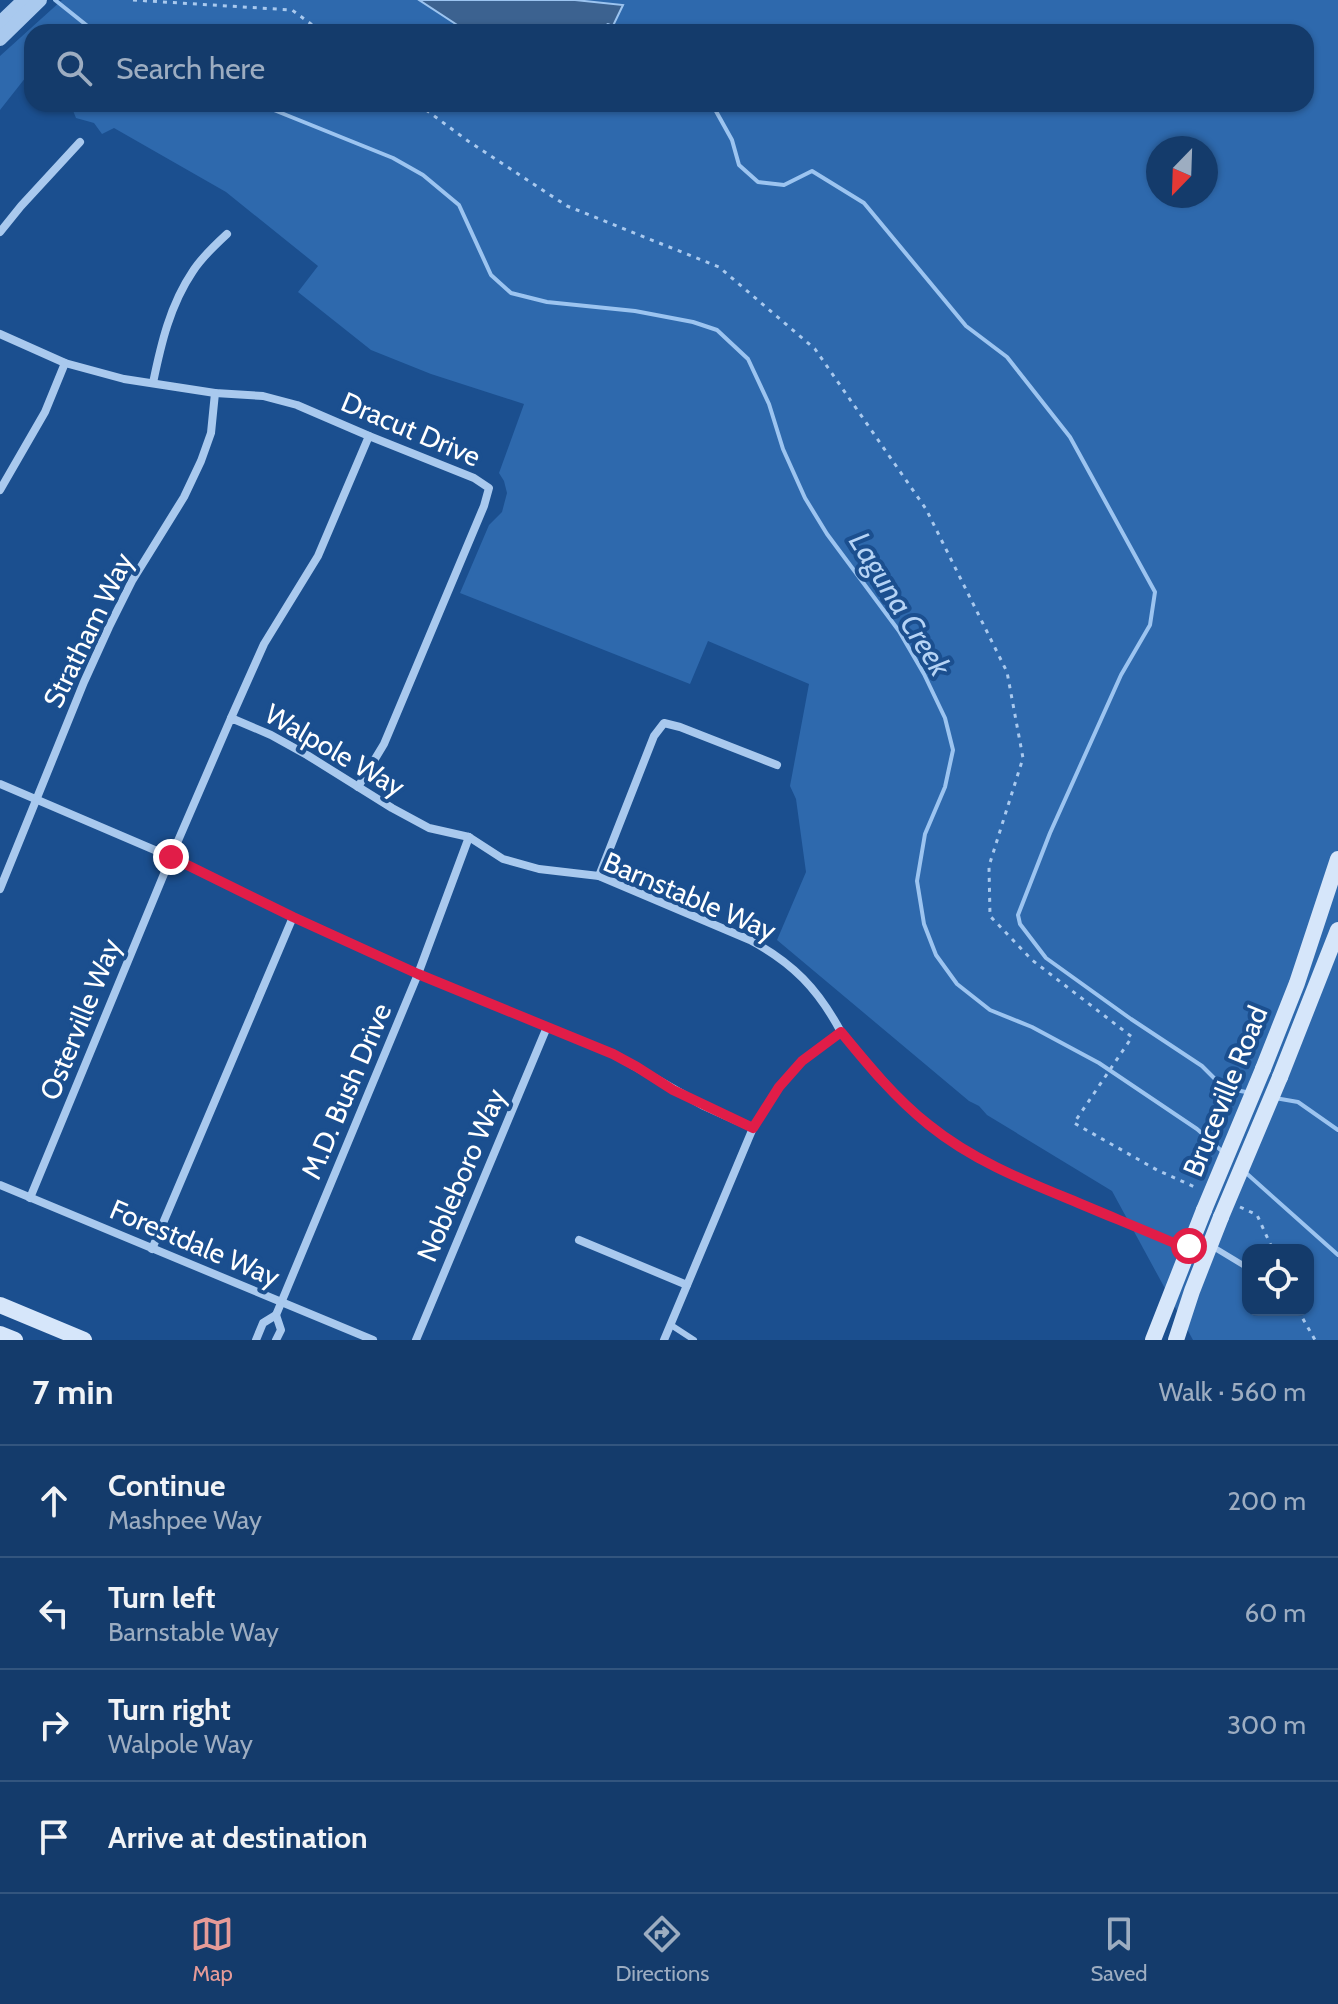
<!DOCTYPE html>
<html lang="en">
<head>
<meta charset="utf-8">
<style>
	:root { --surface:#143b6b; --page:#214673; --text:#f1f3f6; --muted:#9dadc1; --line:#33557e; --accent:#e69b98 }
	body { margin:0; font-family:Cabin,sans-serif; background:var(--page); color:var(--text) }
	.controls { position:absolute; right:24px; bottom:24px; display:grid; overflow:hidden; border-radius:16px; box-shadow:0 2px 6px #0004 }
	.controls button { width:72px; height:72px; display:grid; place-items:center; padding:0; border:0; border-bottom:2px solid var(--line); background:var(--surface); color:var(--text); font:40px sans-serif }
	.compass { position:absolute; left:1146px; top:136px; width:72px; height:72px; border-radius:50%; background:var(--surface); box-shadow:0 2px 6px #0004; rotate:203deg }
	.stop { position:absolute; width:24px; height:24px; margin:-18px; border:6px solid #e11d48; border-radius:50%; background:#fff }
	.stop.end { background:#e11d48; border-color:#fff; box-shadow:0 2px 8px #0008 }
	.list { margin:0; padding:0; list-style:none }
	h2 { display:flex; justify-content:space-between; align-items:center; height:104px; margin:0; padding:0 32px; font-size:34px }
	h2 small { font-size:26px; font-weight:400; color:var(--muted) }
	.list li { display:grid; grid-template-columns:52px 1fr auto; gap:24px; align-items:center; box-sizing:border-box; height:112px; padding:0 32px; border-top:2px solid var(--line) }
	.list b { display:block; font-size:30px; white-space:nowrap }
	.list p { margin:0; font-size:26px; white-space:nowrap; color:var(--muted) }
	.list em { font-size:26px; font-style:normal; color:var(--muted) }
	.icon { flex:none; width:44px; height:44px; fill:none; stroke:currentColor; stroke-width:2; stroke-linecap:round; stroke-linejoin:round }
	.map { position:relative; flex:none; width:1338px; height:1340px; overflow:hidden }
	.search { position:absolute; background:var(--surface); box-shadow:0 2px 6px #0004; left:24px; right:24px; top:24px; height:88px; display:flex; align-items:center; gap:20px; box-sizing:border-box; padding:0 28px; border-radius:24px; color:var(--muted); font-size:30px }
	.sheet { height:552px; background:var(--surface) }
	nav { display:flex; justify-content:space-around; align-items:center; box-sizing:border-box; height:112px; border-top:2px solid var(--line); background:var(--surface); font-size:22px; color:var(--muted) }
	nav a { display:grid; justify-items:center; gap:4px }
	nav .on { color:var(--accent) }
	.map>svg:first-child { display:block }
	.green { fill:#2e69ad; fill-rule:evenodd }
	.water { fill:#3c6290; stroke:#9cc4f0; stroke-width:2 }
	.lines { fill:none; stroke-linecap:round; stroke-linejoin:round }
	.stream { stroke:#9cc4f0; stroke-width:4 }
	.path { stroke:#a9c9ee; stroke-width:3; stroke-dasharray:4 6; stroke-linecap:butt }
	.service { stroke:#a9c9ee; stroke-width:6 }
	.minor { stroke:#a9c9ee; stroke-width:8 }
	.secondary { stroke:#d6e6fa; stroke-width:16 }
	.tertiary-bridge { stroke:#a9c9ee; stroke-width:14 }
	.secondary-bridge { stroke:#d6e6fa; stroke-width:16 }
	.route { stroke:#e11d48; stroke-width:10 }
	.labels { text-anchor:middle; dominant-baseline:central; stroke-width:8; stroke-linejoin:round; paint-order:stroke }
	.street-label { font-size:28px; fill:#fff; stroke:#1b4f8f }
	.water-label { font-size:30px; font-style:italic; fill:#b5d3f5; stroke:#1b4f8f }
</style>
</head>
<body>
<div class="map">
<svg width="1338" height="1340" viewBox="0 0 1338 1340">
	<rect width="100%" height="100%" fill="#1b4f8f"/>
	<!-- green -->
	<g class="green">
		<path d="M62,0h357l49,32h-436v48l-6,-3 -26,33v-54z"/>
		<path d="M575,0h763v1340h-145l-81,-149 -125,-76 -8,-9 -10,-5 -192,-161 29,-68 -10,-73 -6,-13 19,-102 -101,-43 -18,43 -230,-91 29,-68 13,-13 5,-19 -3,-12 -5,-8 25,-69 -93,-30 -60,-24 -73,-58 20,-26 -92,-74 -112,-64 -12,6 -8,-11 -18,-5 -4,-10 -6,-4h1240v-72h-696l12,-27zM1158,148h48v48h-48zM1248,1250h60v60h-60z"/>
	</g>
	<!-- water -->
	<path class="water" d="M419,0h156l48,5 -13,27h-142z"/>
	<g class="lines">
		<!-- stream -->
		<g class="stream">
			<path d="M55,0l40,32"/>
			<path d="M608,25l14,7"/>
			<path d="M259,104l134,54 30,17 36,30 32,70 20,18 36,9 88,9 58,11 24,8 31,29 21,45 14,45 22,49 22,36 72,97 25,43 21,44 8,32 -8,37 -20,47 -8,47 7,43 12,31 21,29 33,26 42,17 67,36 98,66 27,24"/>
			<path d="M712,104l20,36 7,25 19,17 26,3 28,-14 52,32 102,123 41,31 63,80 85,155 -5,33 -29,50 -71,158 -32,82 2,9 26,34 85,61 71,47 22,22 22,4"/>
			<path d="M1275,1098l23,4 40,28"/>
			<path d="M1245,1172l93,83"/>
		</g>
		<!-- path -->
		<g class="path">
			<path d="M133,0l159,10 30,22"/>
			<path d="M418,104l50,37 99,65 152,61 96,82 111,160 81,163 16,86 -34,108 1,50 42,44 100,77 -58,86 83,47 40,18"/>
			<path d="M1240,1207l17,8 16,35"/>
			<path d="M1298,1310l17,30"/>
		</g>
		<!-- service -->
		<g class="service">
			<path d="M1210,1245l38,23"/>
			<path d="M671,1325l23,15"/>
		</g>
		<!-- minor -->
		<g class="minor">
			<path d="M0,232l21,-26 59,-64"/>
			<path d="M0,334l65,29 59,16 91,14 48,3 34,9 72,31 105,42 15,10 -5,18 -100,238 -26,43"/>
			<path d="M153,383c8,-39 17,-78 40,-112 9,-14 22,-26 34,-37"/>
			<path d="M0,490l45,-78 20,-49"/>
			<path d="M231,718l33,-74 54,-88 51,-120"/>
			<path d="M0,784l171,73 60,-139 40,17 36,20 85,53 37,20 40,9 34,22 36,10 60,7 151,64c43,23 68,49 91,92l-39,29 -23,26 -26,41 -89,212"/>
			<path d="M599,876l55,-140 10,-13 16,4 97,38"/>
			<path d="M0,889l84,-207 25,-55 23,-46 52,-84 17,-36 10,-28 4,-40"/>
			<path d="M841,1032c27,32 54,66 88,93 42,34 91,54 140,74 40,17 80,33 119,50"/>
			<path d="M0,1185l373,155"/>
			<path d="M30,1198l141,-341 122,60 125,57 195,80 89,51 51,23"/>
			<path d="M579,1240l108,45"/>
			<path d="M152,1249l141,-332"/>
			<path d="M256,1340l7,-17 13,-8"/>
			<path d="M276,1340l5,-10 -5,-15 5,-12 137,-329 51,-137"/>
			<path d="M416,1340l131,-313"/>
		</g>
		<!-- secondary -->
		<g class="secondary">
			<path d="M1263,1069l34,-86 41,-124"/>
			<path d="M1280,1077l58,-147"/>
			<path d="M0,1305l84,35"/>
			<path d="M0,1334l15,6"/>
			<path d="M1153,1340l51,-130"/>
			<path d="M1176,1340l16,-49 29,-74"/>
		</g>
		<!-- tertiary-bridge -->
		<g class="tertiary-bridge">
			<path d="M0,23l24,-23"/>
			<path d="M0,39l40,-39"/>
		</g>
		<!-- secondary-bridge -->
		<g class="secondary-bridge">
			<path d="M1204,1210l59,-141"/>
			<path d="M1221,1217l59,-140"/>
		</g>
	</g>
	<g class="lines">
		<!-- route -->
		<path class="route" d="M171,857l122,60 125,57 195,80 24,13 36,23 80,38 26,-41 23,-26 39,-29c27,33 54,66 88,93 42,34 91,54 140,74 40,17 80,33 119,50l1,-3"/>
	</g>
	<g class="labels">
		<!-- street labels -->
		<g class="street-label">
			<text transform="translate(411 429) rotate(23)">Dracut Drive</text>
			<text transform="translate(88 630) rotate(-64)">Stratham Way</text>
			<text transform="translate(335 750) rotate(30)">Walpole Way</text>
			<text transform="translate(690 896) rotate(23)">Barnstable Way</text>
			<text transform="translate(80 1019) rotate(-68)">Osterville Way</text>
			<text transform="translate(346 1091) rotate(-67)">M.D. Bush Drive</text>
			<text transform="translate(1225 1091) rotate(-68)">Bruceville Road</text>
			<text transform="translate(461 1175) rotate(-67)">Nobleboro Way</text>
			<text transform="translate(195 1243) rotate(23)">Forestdale Way</text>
		</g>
		<!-- water labels -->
		<g class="water-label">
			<text transform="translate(900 604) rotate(58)">Laguna Creek</text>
		</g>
	</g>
</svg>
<div class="controls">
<button><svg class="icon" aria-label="locate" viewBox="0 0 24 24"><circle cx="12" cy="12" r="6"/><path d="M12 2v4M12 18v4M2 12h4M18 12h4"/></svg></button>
</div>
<svg class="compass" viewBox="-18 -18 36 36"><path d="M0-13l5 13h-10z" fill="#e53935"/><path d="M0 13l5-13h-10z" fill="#9dadc1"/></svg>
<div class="stop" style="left:1189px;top:1246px"></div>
<div class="stop end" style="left:171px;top:857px"></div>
<div class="search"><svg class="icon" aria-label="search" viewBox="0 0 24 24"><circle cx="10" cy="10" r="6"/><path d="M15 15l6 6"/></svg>Search here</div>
</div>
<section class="sheet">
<h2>7 min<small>Walk · 560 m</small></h2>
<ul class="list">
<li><svg class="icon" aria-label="ahead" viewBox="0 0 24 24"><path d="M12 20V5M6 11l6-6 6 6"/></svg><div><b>Continue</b><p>Mashpee Way</p></div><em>200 m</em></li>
<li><svg class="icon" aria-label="left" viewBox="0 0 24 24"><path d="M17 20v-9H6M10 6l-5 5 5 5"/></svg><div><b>Turn left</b><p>Barnstable Way</p></div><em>60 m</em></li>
<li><svg class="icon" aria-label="right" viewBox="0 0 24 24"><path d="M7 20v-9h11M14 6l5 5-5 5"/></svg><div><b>Turn right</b><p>Walpole Way</p></div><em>300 m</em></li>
<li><svg class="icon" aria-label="arrive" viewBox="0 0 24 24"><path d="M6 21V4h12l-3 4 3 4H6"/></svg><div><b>Arrive at destination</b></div></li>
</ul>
</section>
<nav>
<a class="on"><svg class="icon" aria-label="map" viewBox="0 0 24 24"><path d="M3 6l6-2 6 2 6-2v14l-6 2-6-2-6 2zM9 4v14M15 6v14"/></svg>Map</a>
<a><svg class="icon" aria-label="directions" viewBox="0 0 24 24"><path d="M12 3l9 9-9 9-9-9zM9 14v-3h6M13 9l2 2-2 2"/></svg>Directions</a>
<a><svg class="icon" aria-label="saved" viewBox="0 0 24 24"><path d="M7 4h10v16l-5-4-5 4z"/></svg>Saved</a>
</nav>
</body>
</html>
